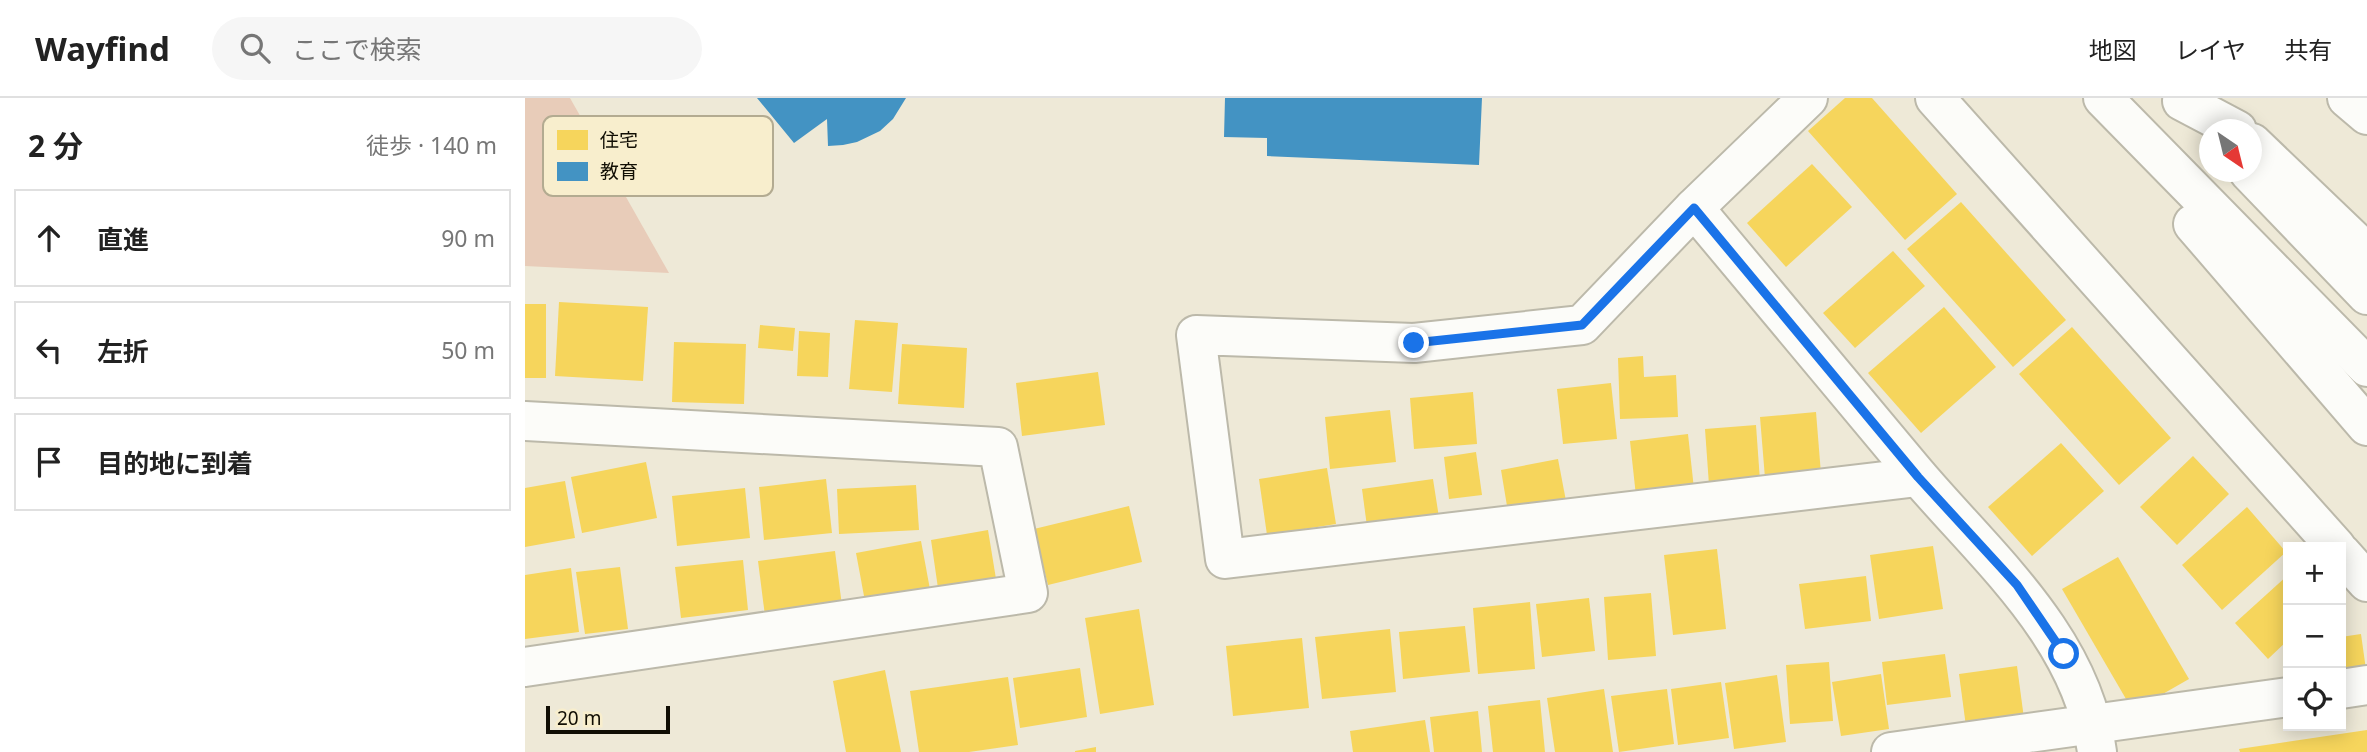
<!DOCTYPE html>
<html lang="ja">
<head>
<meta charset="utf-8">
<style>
	:root { --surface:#fff; --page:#f6f6f6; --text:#222; --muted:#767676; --line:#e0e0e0 }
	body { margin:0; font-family:"Noto Sans","Noto Sans JP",sans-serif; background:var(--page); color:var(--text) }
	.controls { position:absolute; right:21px; bottom:21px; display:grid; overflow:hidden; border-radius:0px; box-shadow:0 4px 18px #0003 }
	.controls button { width:63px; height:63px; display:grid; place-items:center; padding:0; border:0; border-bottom:2px solid var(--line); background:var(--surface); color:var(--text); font:35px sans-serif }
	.compass { position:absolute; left:1674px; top:21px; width:63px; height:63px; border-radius:50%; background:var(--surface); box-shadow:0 4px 18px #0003; rotate:145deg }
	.scale { position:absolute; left:21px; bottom:18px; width:124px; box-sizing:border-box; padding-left:7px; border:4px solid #110e04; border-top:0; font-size:19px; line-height:24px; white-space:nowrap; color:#110e04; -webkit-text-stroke:5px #f8eecd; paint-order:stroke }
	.stop { position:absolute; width:21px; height:21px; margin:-16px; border:5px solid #1a73e8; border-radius:50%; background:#fff }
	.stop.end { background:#1a73e8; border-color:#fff; box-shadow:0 2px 7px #0008 }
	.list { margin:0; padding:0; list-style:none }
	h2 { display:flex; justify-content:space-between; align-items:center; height:91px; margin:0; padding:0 28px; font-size:30px }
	h2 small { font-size:23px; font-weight:400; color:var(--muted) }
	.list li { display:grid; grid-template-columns:46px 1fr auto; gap:21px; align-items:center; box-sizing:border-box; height:98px; margin:0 14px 14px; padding:0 14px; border:2px solid var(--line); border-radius:0px }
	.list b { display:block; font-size:26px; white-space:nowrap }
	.list em { font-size:23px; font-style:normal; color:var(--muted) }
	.icon { flex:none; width:38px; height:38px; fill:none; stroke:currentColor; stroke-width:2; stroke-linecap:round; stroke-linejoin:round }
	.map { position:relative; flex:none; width:1842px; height:654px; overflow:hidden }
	header { display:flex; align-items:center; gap:42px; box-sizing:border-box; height:98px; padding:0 35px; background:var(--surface); border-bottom:2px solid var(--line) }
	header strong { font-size:33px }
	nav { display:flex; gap:38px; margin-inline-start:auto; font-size:24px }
	.search { width:490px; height:63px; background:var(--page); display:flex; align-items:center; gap:18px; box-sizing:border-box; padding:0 24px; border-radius:38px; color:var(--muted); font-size:26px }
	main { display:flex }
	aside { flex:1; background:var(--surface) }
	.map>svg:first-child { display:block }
	.green { fill:#e8ccb9 }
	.homes { fill:#f6d55c }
	.schools { fill:#4393c3 }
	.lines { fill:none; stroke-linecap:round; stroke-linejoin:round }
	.minor-casing { stroke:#bcb9aa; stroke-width:42 }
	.minor { stroke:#fcfcf9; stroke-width:38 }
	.route { stroke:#1a73e8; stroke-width:9 }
	.key { fill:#f8eecd; stroke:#b3ab91; stroke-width:2 }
	.key-label { font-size:19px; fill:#110e04 }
</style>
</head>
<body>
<header>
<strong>Wayfind</strong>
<div class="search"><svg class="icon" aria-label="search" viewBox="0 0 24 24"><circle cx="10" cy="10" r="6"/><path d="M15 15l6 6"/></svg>ここで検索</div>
<nav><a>地図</a><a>レイヤ</a><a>共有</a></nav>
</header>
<main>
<aside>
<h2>2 分<small>徒歩 · 140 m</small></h2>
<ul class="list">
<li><svg class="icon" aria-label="ahead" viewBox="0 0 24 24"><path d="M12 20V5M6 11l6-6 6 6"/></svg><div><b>直進</b></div><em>90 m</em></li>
<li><svg class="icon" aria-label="left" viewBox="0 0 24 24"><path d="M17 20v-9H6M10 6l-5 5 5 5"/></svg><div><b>左折</b></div><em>50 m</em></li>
<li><svg class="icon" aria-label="arrive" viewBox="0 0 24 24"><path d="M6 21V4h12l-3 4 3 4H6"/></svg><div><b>目的地に到着</b></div></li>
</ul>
</aside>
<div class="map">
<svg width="1842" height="654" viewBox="0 0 1842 654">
	<rect width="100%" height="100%" fill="#eee9d7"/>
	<!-- green -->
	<path class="green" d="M0,0h45l99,175 -144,-7z"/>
	<!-- homes -->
	<g class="homes">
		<path d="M1320,0h27l85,96 -52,46 -97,-109z"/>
		<path d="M1287,66l40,43 -66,60 -39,-44z"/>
		<path d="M1436,104l105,118 -53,47 -106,-118z"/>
		<path d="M1368,153l32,35 -70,62 -32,-35z"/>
		<path d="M34,204l89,5 -5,74 -88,-5z"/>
		<rect x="0" y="206" width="21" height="74"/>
		<path d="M1419,209l52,60 -75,66 -53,-60z"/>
		<path d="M330,222l43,3 -6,69 -43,-3z"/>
		<path d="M235,227l35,3 -2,23 -35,-3z"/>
		<path d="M1547,229l99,111 -52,47 -100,-111z"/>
		<path d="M274,233l31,2 -2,44 -31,-1z"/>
		<path d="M149,244l72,2 -2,60 -72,-2z"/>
		<path d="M377,246l65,4 -3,60 -66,-4z"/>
		<path d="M1118,258l1,21 32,-2 2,42 -58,2 -2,-61z"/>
		<path d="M573,274l7,53 -83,11 -6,-53z"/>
		<path d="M1086,285l6,56 -54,5 -6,-55z"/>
		<path d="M948,294l4,52 -63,5 -4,-51z"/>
		<path d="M865,312l6,52 -66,7 -5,-52z"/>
		<path d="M1291,314l5,62 -56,4 -5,-61z"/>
		<path d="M1231,327l4,56 -51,4 -4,-56z"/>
		<path d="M1163,336l6,55 -58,7 -6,-55z"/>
		<path d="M1536,345l43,48 -72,65 -44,-49z"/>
		<path d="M951,354l6,43 -33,4 -5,-42z"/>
		<path d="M1668,358l36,38 -52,51 -37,-38z"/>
		<path d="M1033,361l8,42 -58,11 -7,-42z"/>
		<path d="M121,364l11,56 -75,15 -11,-56z"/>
		<path d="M802,370l9,56 -69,11 -8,-56z"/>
		<path d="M301,381l6,54 -68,7 -5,-53z"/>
		<path d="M908,381l7,45 -72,10 -6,-45z"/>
		<path d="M40,383l10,57 -50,9v-59z"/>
		<path d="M391,387l3,45 -80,4 -2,-45z"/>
		<path d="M220,390l5,50 -73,8 -5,-50z"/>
		<path d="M604,408l13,56 -94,23 -14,-56z"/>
		<path d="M1722,409l39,45 -64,58 -40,-45z"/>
		<path d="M463,432l9,55 -58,10 -8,-55z"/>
		<path d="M396,443l11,59 -65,12 -11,-59z"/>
		<path d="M1408,448l10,63 -64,10 -9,-64z"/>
		<path d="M1192,451l9,80 -53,6 -9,-80z"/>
		<path d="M310,453l7,55 -77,10 -7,-55z"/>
		<path d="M1593,459l71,122 -56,32 -71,-122z"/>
		<path d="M218,462l5,50 -67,8 -6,-51z"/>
		<path d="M95,469l8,62 -43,5 -9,-62z"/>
		<path d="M46,470l8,64 -54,7v-64z"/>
		<path d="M1763,477v65l-20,19 -33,-36z"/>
		<path d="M1341,478l5,45 -66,8 -6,-45z"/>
		<path d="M1126,495l5,63 -48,4 -4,-63z"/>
		<path d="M1064,500l6,53 -53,6 -6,-53z"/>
		<path d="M1005,504l5,67 -57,5 -5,-66z"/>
		<path d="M614,511l15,96 -54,9 -15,-96z"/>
		<path d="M940,528l5,46 -67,7 -4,-47z"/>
		<path d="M865,531l6,63 -74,7 -7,-62z"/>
		<path d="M1836,536l6,43 -26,4v-44z"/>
		<path d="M777,540l7,70 -76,8 -7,-70z"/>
		<path d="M1420,556l6,43 -64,8 -5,-43z"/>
		<path d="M1304,564l4,59 -43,3 -4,-59z"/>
		<path d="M1492,568l8,60 -58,8 -8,-60z"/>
		<path d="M555,570l7,49 -67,11 -7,-50z"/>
		<path d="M360,572l16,82h-55l-13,-71z"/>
		<path d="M1356,576l8,55 -48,7 -9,-54z"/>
		<path d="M1252,577l9,67 -52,7 -9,-66z"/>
		<path d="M483,579l10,68 -49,7h-50l-9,-61z"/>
		<path d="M1196,584l8,56 -51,7 -7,-56z"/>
		<path d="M1079,591l9,63h-58l-8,-54z"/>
		<path d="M1142,591l7,55 -55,8 -8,-56z"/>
		<path d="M1015,602l5,52h-52l-5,-46z"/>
		<path d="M953,613l4,41h-48l-4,-35z"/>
		<path d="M900,622l5,32h-77l-3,-21z"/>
		<path d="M1842,632v22h-127l-1,-3z"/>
		<path d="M571,649v5h-21v-1z"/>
	</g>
	<!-- schools -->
	<g class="schools">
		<path d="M232,0h149l-13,21 -13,12 -23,11 -14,3 -15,1 -1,-27 -33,24z"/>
		<path d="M700,0h257l-3,67 -212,-9v-18l-43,-1z"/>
	</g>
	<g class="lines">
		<!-- minor casing -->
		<g class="minor-casing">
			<g id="minor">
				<path d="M1283,0l-114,110 -112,117 -168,18 -218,-8 29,224 693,-82"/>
				<path d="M1410,0l401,449"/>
				<path d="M1578,0l264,269"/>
				<path d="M1822,0l20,17"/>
				<path d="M1657,3l55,29"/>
				<path d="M1727,45l115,110"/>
				<path d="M1724,74l118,123"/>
				<path d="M1169,110c72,87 145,174 218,261 71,85 170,166 185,283"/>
				<path d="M1668,126l174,202"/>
				<path d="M0,323l473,26 30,146 -503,74"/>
				<path d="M1816,455l26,29"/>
				<path d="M1816,591l26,-4"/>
				<path d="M1366,654l397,-55"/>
			</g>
		</g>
		<!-- minor -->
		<use href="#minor" class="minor"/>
	</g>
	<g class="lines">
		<!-- route -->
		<path class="route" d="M889,245l168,-18 112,-117 224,269 99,108 47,69"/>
	</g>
	<!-- legend -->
	<rect x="18" y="18" width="230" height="80" rx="10" class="key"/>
	<rect x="32" y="32" width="31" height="20" fill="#f6d55c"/>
	<rect x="32" y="64" width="31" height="19" fill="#4393c3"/>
	<g class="key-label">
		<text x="75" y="49">住宅</text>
		<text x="75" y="80">教育</text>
	</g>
</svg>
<div class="controls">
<button>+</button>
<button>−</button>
<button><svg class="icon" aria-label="locate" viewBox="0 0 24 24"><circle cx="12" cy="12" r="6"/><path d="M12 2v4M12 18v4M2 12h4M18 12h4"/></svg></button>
</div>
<svg class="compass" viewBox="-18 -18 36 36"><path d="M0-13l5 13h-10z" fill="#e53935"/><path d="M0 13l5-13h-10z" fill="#767676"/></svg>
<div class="scale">20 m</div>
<div class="stop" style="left:1539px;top:556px"></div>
<div class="stop end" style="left:889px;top:245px"></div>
</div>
</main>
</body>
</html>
